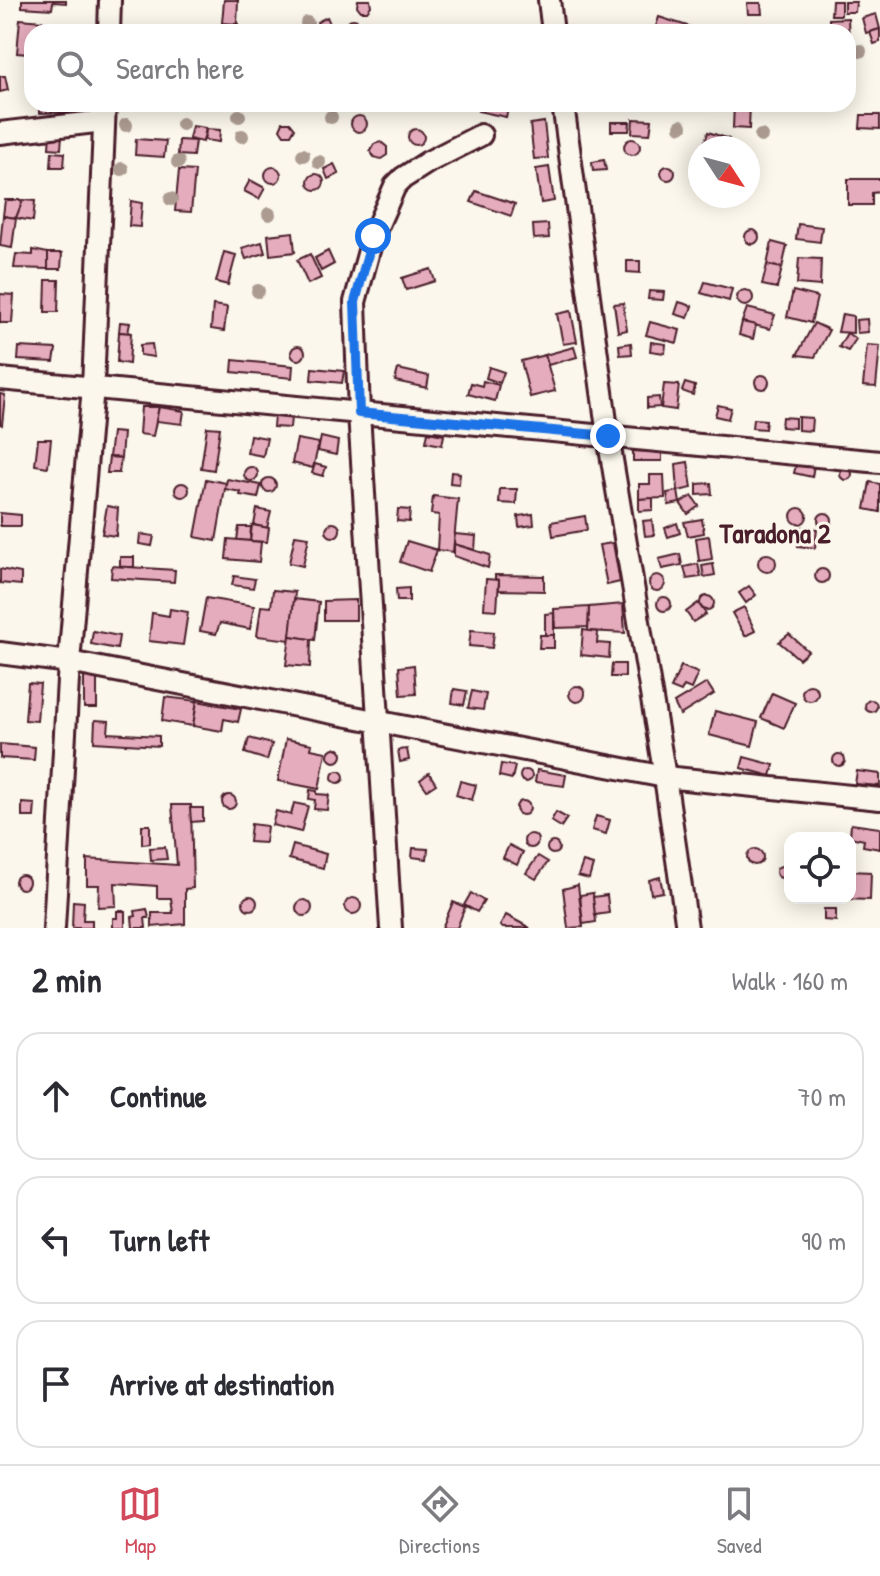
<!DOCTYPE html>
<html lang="en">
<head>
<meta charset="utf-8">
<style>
	:root { --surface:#fff; --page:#f7f7f7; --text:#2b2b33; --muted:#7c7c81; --line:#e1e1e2; --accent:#d1495b }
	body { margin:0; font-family:"Patrick Hand",sans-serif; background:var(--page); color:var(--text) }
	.controls { position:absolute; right:24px; bottom:24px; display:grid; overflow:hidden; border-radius:16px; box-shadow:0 4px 20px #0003 }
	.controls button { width:72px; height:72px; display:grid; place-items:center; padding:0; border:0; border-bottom:2px solid var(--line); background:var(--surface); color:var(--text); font:40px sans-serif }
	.compass { position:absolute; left:688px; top:136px; width:72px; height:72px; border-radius:50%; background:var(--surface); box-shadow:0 4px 20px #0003; rotate:126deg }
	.stop { position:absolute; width:24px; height:24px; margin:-18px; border:6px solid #1a73e8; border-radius:50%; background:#fff }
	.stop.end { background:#1a73e8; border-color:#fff; box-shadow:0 2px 8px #0008 }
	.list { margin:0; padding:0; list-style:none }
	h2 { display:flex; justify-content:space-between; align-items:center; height:104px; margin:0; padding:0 32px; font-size:34px }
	h2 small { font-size:26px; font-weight:400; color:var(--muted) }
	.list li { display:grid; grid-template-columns:52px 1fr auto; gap:24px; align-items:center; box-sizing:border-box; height:128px; margin:0 16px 16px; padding:0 16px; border:2px solid var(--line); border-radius:24px }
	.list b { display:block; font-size:30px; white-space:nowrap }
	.list em { font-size:26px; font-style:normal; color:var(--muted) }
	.icon { flex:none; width:44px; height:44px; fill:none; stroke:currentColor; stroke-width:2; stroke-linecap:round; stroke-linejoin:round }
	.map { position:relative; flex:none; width:880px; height:928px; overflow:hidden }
	.search { position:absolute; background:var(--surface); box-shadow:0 4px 20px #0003; left:24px; right:24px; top:24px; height:88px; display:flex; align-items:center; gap:20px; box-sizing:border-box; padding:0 28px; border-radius:24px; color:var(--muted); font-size:30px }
	.sheet { height:536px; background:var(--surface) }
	nav { display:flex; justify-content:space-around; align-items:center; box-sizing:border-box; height:112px; border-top:2px solid var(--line); background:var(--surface); font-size:22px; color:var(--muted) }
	nav a { display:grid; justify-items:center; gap:4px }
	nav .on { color:var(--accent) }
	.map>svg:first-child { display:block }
	.building { fill:#e5acbd; stroke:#4a1f2b; stroke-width:2 }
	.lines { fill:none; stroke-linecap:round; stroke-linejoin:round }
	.minor-casing { stroke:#4a1f2b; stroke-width:26 }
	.minor { stroke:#fbf7ec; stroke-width:20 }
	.tree { fill:#ac9b91 }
	.route { stroke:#1a73e8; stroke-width:10 }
	.labels { text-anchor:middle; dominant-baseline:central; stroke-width:6; stroke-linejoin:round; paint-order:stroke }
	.neighbourhood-label { font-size:28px; font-weight:bold; fill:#4a1f2b; stroke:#fbf7ec }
</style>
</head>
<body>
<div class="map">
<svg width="880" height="928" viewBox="0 0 880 928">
	<rect width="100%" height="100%" fill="#fbf7ec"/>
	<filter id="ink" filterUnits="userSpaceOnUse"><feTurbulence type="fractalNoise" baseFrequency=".0125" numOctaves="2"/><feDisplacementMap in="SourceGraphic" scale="16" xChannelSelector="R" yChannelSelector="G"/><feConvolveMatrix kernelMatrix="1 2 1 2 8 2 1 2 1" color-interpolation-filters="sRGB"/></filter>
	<g filter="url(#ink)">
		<!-- building -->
		<g class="building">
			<path d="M22,0h44v3l-13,-1 -1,7 -30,-2z"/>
			<path d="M224,0h14l-1,24 -15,-1z"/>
			<path d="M358,0h12l1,6 -4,5h-6l-4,-5z"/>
			<path d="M832,1h9v14h-10z"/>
			<path d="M844,2h12l-1,10h-11z"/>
			<path d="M747,3h14l1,11h-14z"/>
			<path d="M876,14l4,15 -14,4 -4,-15z"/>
			<path d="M327,17l4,9 -10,5 -4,-9z"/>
			<path d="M659,17l44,14v1h-49z"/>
			<path d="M848,18l1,24 -1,1v-11h-18l-1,-13z"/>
			<path d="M20,19l22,2 -1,11 -10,2 -3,20 -11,-1z"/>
			<circle cx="353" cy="26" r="7"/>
			<path d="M222,24h16l-1,8h-15z"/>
			<path d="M880,29v13l-6,2 -4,-12z"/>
			<path d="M0,76h5l3,14 -8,2z"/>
			<path d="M39,104h27v8l-27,1z"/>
			<path d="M480,104l29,1 -3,12 -28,-6z"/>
			<path d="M734,104h16l-1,25 -16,-1z"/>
			<path d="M861,115h19v14l-20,-1z"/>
			<circle cx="359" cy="124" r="8"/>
			<path d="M633,119l19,1 -2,14 -18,-1z"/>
			<path d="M283,122h7l5,6 -4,7h-7l-4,-6z"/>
			<path d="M544,122l4,36 -14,1 -4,-35z"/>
			<path d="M611,122h19l-1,9h-18z"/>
			<path d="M192,126l14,2 -3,14 -14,-3z"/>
			<circle cx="416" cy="137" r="8"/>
			<path d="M206,129l14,1 -1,12 -14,-2z"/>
			<path d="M708,132l21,7 -3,9h-23z"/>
			<path d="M50,134l12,1 -1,14 -12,-1z"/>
			<path d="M136,139l30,2 -2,16 -29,-2z"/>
			<circle cx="632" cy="147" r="8"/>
			<path d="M179,140l16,1 -2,15 -15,-1z"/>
			<path d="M381,142l6,5v8l-6,4 -7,-2 -4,-6 4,-7z"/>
			<path d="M52,152l13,1 -1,14h-13z"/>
			<path d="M604,160l2,10 -13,1 -1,-9z"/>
			<path d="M334,164l5,10 -11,5 -4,-10z"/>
			<circle cx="668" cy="173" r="7"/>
			<circle cx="273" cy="175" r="8"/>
			<path d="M549,167l5,34 -13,2 -5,-34z"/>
			<path d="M179,170l16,1 -4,41 -16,-1z"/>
			<circle cx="316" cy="182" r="8"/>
			<path d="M848,179h32v13l-8,1v12h-24z"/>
			<path d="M250,180l15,8 -6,11 -15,-8z"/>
			<path d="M476,191l39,13 -4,12 -40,-14z"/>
			<path d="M5,200h18l-7,18 -13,-2z"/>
			<path d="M23,200l12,1 -2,20 -17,-3z"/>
			<path d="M131,201l11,2 -2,24 -11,-1z"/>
			<path d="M3,216l13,2 -4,30 -12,-2z"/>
			<path d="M548,224l1,14 -15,1 -1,-14z"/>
			<path d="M798,224l24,3 -2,15 -24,-3z"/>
			<circle cx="752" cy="237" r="7"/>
			<path d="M293,232l2,20 -25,3 -2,-20z"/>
			<path d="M262,242l3,11 -19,6 -4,-11z"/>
			<path d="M772,242l15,4 -5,22 -15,-3z"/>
			<path d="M33,250l15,3v16l-34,-1 2,-14 17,1z"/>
			<path d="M328,251l6,13 -13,7 -6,-13z"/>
			<path d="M224,252l12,3 -8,30 -12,-3z"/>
			<path d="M48,253h14l-1,16h-13z"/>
			<path d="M310,254l11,24 -13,6 -11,-24z"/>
			<path d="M799,258l22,1 -1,27 -23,-2z"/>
			<path d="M627,261h13v12l-13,-1z"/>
			<path d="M767,265l15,3 -5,20 -15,-3z"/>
			<path d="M431,269l4,12 -29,9 -4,-12z"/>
			<path d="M46,280h13l-1,32h-13z"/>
			<path d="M705,282l27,7 -3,12 -28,-8z"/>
			<circle cx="745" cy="298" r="8"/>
			<path d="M649,291l15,1 -1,8 -15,-1z"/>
			<path d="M793,291l24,6 -6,26 -24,-6z"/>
			<path d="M0,294l14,1 -2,28h-12z"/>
			<path d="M679,302l13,4 -4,12 -13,-4z"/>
			<path d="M623,303l4,27 -9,2 -4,-28z"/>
			<path d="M213,305l14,2 -3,24 -13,-2z"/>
			<path d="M747,308l28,7 -5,14 -28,-7z"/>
			<path d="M571,311l6,31 -14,2 -6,-30z"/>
			<path d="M842,314l11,2v17l-15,-1z"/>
			<path d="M867,319l1,13 -11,1 -1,-13z"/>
			<path d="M120,322l10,1 -2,10 -9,-1z"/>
			<path d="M650,322l30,8 -3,13 -31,-8z"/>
			<path d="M742,322l14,3 -3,14 -14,-4z"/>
			<path d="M814,323l15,7 -14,27 -18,-2z"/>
			<path d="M119,332l12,1 -2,31 -12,-2z"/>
			<path d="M847,333l9,6 -8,12 -9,-4z"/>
			<path d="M651,342l15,2 -1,9 -15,-2z"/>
			<path d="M631,343l1,11 -12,1 -1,-10z"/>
			<path d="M152,344l2,13 -14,-2v-10z"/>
			<path d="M867,345l13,1 -4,41 -13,-1z"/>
			<circle cx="298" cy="353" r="7"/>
			<path d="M19,347l37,2 -2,13 -36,-2z"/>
			<path d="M574,347l3,10 -29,8 -3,-10z"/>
			<path d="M545,355l10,36 -25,6 -9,-36z"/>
			<path d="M233,360l60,6 -1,12 -60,-6z"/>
			<path d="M489,367l15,5 -4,11 -14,-5z"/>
			<path d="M312,368l32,3 -2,12 -31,-3z"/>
			<path d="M398,369l31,7 -2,12 -32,-7z"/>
			<circle cx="762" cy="382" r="7"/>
			<path d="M483,381l16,4 -4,16 -27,-7 3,-11 11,3z"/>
			<path d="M685,383l10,3 -2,9 -11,-4z"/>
			<path d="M664,384l15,1 -3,25 -15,-2z"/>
			<path d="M0,394l5,1 -3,30 -2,-1z"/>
			<path d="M659,397l1,10 -13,1v-10z"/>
			<path d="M718,405l13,3 -3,11 -13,-3z"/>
			<path d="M141,407h18l-6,29 -14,-2z"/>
			<path d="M159,407l25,4 -2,13 -26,-3z"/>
			<path d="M274,415l17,2 -1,11 -17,-1z"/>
			<path d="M782,417l13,1v10l-14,-1z"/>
			<path d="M798,417l14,1 -1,13 -13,-1z"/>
			<path d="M753,419l13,1 -1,9 -13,-1z"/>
			<path d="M207,427l13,1 -6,42 -13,-2z"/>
			<path d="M112,432l11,1 -2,25 -12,-1z"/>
			<path d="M428,432l16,3 -2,10 -16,-3z"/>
			<path d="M250,435l17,3 -4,18 -16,-3z"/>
			<path d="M321,437l17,4 -2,14 -18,-4z"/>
			<path d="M38,439h13l-3,28 -13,-2z"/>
			<path d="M297,439l22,4 -6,25 -21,-5z"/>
			<path d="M633,451l29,1v9h-29z"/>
			<path d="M109,457l12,1 -2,15h-12z"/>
			<path d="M797,461l17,4 -2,12 -18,-4z"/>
			<path d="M688,462l4,26 -14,3 -2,-27z"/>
			<path d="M315,464l11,3 -3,9 -11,-3z"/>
			<circle cx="251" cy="474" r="7"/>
			<circle cx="846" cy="474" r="6"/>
			<path d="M451,472l9,1 -1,11 -9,-1z"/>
			<path d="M650,475h14l1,23 -26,1v-15h11z"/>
			<circle cx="269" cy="485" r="7"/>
			<path d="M206,479l20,4 -10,58 -21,-4z"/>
			<path d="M227,479l34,6 -3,13 -18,-3 1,-3 -16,-3z"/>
			<path d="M870,482l10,2v28l-15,-3z"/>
			<path d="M711,483l1,11 -15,1v-11z"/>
			<circle cx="182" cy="490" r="7"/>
			<path d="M500,489h17l-1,15 -17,-1z"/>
			<path d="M678,491l2,12 -11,2 -2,-12z"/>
			<path d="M433,496l25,3 -5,53 -16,-2 2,-35 -8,-1z"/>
			<path d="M692,496l7,10 -11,8 -8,-11z"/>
			<path d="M653,498v12l-14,1v-12z"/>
			<path d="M107,506l11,2 -2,28 -14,-2z"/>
			<circle cx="799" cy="516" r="8"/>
			<path d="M257,509l14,3 -4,16 -13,-3z"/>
			<path d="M398,509l12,1 -1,12 -12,-1z"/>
			<circle cx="825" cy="520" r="7"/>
			<path d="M0,513l21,2v11h-21z"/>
			<path d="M533,514l1,11 -15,2 -1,-11z"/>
			<path d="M585,516l2,14 -34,6 -2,-14z"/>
			<path d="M702,519l2,14 -16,3 -4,-14z"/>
			<path d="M652,520l2,15 -9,1 -2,-15z"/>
			<circle cx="333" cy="530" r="7"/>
			<path d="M677,523l3,10 -12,4 -3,-9z"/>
			<path d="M252,525l17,3 -2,14 -17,-1z"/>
			<path d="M239,527h12l-1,14 -13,-1z"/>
			<path d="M800,527l17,2 -2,19 -17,-2z"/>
			<path d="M140,534l14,2 -2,10 -13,-2z"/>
			<path d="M455,534l21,2 -1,14 -21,-6z"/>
			<path d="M295,535l14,2 -6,29 -14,-3z"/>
			<path d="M709,536l3,23 -13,2 -3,-23z"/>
			<path d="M228,539l33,3 -2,20 -33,-3z"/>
			<path d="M407,541l30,9 -8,22 -29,-10z"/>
			<path d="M613,543l7,39 -13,3 -8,-40z"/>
			<path d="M454,544l36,11 -2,13 -34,-12z"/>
			<circle cx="767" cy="563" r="9"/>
			<path d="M680,554l2,11 -20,4 -3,-10z"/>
			<rect x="120" y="557" width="14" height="10"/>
			<path d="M698,564l3,13 -14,2 -3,-12z"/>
			<path d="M713,564l2,11 -11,2 -2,-11z"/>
			<path d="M112,566l63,4 -1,12 -63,-4z"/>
			<path d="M0,569l21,4v12l-21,-2z"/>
			<circle cx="822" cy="576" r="7"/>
			<circle cx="657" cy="583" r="8"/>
			<path d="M495,575l49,1v15l-45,-1v-10l-4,-1z"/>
			<path d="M234,576l21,3 -2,9 -21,-3z"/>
			<path d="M486,579l13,1 -2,30 -13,-1z"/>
			<path d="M749,586l7,9 -10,8 -7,-10z"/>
			<path d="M409,588v13h-12l-1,-12z"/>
			<path d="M273,590l22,2 -5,48 -33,-4 4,-30 10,1z"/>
			<circle cx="707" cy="603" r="7"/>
			<circle cx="664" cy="604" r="7"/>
			<path d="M206,598l48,8 -4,23 -30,-6 -4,11 -16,-3z"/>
			<path d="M294,599l25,3 -4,38 -25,-4z"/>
			<path d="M356,600v20h-32v-19z"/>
			<path d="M698,603l8,11 -13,8 -7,-10z"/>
			<path d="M623,604l2,29 -37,-2 1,-24z"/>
			<path d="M589,607l-1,20 -33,1 -1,-19z"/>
			<path d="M744,607l11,24 -10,5 -13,-23z"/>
			<path d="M170,609l18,3 -5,33 -34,-4 3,-28 17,3z"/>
			<path d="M554,613v22h-9v-21z"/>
			<path d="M471,630l23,2 -2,16 -23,-2z"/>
			<path d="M583,630l15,2 -1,11 13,1 -1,14 -28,-3z"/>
			<path d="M93,631l26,5 -2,13 -26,-5z"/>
			<path d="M789,634l19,17 -9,8 -20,-17z"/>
			<path d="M540,635h14v13h-15z"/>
			<path d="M290,636l21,3 -1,28 -24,-2z"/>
			<path d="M612,664h13v13h-14z"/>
			<path d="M414,665l2,29 -15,1 -2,-28z"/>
			<path d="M681,666l17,7 -7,16 -7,-3 -3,6 -10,-4z"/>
			<rect x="84" y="673" width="13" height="35"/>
			<path d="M28,683l12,1 -3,37 -12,-1z"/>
			<path d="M707,683l7,11 -34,21 -6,-12z"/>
			<circle cx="810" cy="693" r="8"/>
			<circle cx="577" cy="694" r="8"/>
			<path d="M454,689l13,2 -3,14 -12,-2z"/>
			<path d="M472,691l14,3 -3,16 -15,-2z"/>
			<path d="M772,693l23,10 -11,25 -23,-10z"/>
			<path d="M165,697l32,4 -4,25 -31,-5z"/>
			<circle cx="871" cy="706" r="6"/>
			<path d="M197,701l44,8 -3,13 -14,-3 -2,12 -29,-5z"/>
			<path d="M715,711l43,11 -6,24 -43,-11z"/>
			<path d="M95,720l14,1 -1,12 51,3v10l-65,-4z"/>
			<path d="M249,738l23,6 -5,16 -22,-7z"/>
			<path d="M286,739l26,5 -1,5 15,3 -7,37 -41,-8z"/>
			<path d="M0,744l35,3 -1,13 -34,-2z"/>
			<circle cx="335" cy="755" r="7"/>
			<path d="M407,749l2,11 -9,2 -2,-12z"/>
			<circle cx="839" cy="760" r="6"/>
			<path d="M744,757l30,8 -3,11 -30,-8z"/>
			<path d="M501,764l14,2 -3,13 -13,-3z"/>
			<circle cx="526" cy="776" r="6"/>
			<path d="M537,770l29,5 -2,11 -29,-4z"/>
			<path d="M857,771l23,3v12l-25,-2z"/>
			<circle cx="338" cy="777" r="6"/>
			<path d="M429,773l7,11 -9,6 -7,-10z"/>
			<path d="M460,781l16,4 -4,15 -16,-5z"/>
			<path d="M310,790l7,1v3l12,1 -2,15 -13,-1 1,-9 -6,-1z"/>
			<circle cx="229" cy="802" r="7"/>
			<circle cx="523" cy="808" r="7"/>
			<path d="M22,803l13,1 -1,13h-12z"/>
			<path d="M294,803l14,3 -7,26 -29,-7 4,-14 15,4z"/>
			<path d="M172,805h19l2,83 -8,1v35l-33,3v-14h21l-2,-15h-14v-12l-42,-3 1,23 -18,1 1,-22h-12v-26l90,6z"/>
			<path d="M190,808h13v13l-12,1z"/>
			<path d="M556,812l11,6 -6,9 -10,-6z"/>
			<path d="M596,816l14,4 -4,14 -14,-4z"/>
			<path d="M251,824l16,2 -2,17 -16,-1z"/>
			<path d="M851,824l29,4v21l-17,-3 1,-6 -14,-3z"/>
			<path d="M142,825h8v18l-8,1z"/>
			<circle cx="531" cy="841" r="7"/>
			<circle cx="553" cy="848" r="6"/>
			<path d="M293,845l33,9 -3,14 -34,-9z"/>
			<path d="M509,845l14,7 -6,13 -14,-7z"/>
			<path d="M165,847l2,12 -16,1 -1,-12z"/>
			<path d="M413,848l15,1 -1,10 -15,-2z"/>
			<circle cx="755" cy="857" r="8"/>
			<path d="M538,856l10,6 -12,17 -10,-6z"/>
			<path d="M583,862l10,3 -4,14 -11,-3z"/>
			<circle cx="782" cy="872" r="6"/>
			<path d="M850,871l21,1 -1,28 -26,-1 6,-1z"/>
			<circle cx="22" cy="882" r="7"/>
			<path d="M660,877l3,15 -12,2 -2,-14z"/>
			<path d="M578,885l5,42 -15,1 -5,-39z"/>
			<path d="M471,893l13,8 -7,11 -13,-7z"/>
			<path d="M593,893l3,29 -13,2 -3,-29z"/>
			<path d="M607,895l2,18 -14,2 -2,-18z"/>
			<circle cx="250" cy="903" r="7"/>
			<circle cx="353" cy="906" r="8"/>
			<circle cx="304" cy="908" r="8"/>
			<path d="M73,901l11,1 -1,18h9v8h-20z"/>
			<path d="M453,902l12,5 -8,21h-15z"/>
			<path d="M147,909l2,9h-4l1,10h-13l-1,-11 4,-1 -1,-5z"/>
			<path d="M824,909h12v12l-12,-1z"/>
			<path d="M117,911h8v17h-12v-10h4z"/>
			<path d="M506,915l24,13h-27l-3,-2z"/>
		</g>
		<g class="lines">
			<!-- minor casing -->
			<g class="minor-casing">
				<g id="minor">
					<path d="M549,0l4,32"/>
					<path d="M109,32l1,-32"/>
					<path d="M563,104l45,332 57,341 22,151"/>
					<path d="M0,133l104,-12"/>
					<path d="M0,379l880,83"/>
					<path d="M0,653l69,9 596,115 215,22"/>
					<path d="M54,928l15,-266 24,-275 12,-283"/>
					<path d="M391,928l-32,-515 -4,-111 18,-66 22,-50 8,-8 25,-16 53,-27"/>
				</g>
			</g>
			<!-- minor -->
			<use href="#minor" class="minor"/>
		</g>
		<!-- trees -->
		<g class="tree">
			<circle cx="307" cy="23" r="7"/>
			<circle cx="860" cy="51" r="7"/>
			<circle cx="239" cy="116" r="7"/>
			<circle cx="331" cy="117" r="7"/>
			<circle cx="182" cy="124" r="7"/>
			<circle cx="126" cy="125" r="7"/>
			<circle cx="681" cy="126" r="7"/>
			<circle cx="242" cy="136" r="7"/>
			<circle cx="761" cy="136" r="7"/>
			<circle cx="303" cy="155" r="7"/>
			<circle cx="178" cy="162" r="7"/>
			<circle cx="319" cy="162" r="7"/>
			<circle cx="122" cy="169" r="7"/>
			<circle cx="171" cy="199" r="7"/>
			<circle cx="269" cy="214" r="7"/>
			<circle cx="258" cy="291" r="7"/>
		</g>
	</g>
	<g class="lines" filter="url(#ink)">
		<!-- route -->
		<path class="route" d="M373,236l-18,66 4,111 249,23"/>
	</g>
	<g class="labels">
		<!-- neighbourhood labels -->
		<g class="neighbourhood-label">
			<text x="775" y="533">Taradona 2</text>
		</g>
	</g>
</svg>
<div class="controls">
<button><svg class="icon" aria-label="locate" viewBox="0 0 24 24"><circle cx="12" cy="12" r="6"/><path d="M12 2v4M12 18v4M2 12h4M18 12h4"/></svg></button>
</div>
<svg class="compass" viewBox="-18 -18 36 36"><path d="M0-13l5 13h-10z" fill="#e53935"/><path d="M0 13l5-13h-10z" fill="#7c7c81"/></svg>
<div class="stop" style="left:373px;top:236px"></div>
<div class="stop end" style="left:608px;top:436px"></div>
<div class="search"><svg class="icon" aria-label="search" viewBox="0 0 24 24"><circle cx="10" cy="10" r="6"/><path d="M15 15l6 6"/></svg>Search here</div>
</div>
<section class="sheet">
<h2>2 min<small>Walk · 160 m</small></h2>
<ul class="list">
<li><svg class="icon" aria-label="ahead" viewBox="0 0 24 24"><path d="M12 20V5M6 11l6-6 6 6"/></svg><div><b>Continue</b></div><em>70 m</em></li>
<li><svg class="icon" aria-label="left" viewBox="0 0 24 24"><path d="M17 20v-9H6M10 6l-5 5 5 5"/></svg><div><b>Turn left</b></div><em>90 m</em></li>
<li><svg class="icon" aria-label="arrive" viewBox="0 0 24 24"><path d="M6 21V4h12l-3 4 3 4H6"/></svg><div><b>Arrive at destination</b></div></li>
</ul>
</section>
<nav>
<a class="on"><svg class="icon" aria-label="map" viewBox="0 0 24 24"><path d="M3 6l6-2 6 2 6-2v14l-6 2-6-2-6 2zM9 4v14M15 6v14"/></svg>Map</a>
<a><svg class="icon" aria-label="directions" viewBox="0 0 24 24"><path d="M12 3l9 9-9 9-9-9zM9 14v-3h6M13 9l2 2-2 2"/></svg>Directions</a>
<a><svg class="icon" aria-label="saved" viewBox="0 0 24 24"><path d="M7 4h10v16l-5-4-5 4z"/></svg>Saved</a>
</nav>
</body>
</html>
